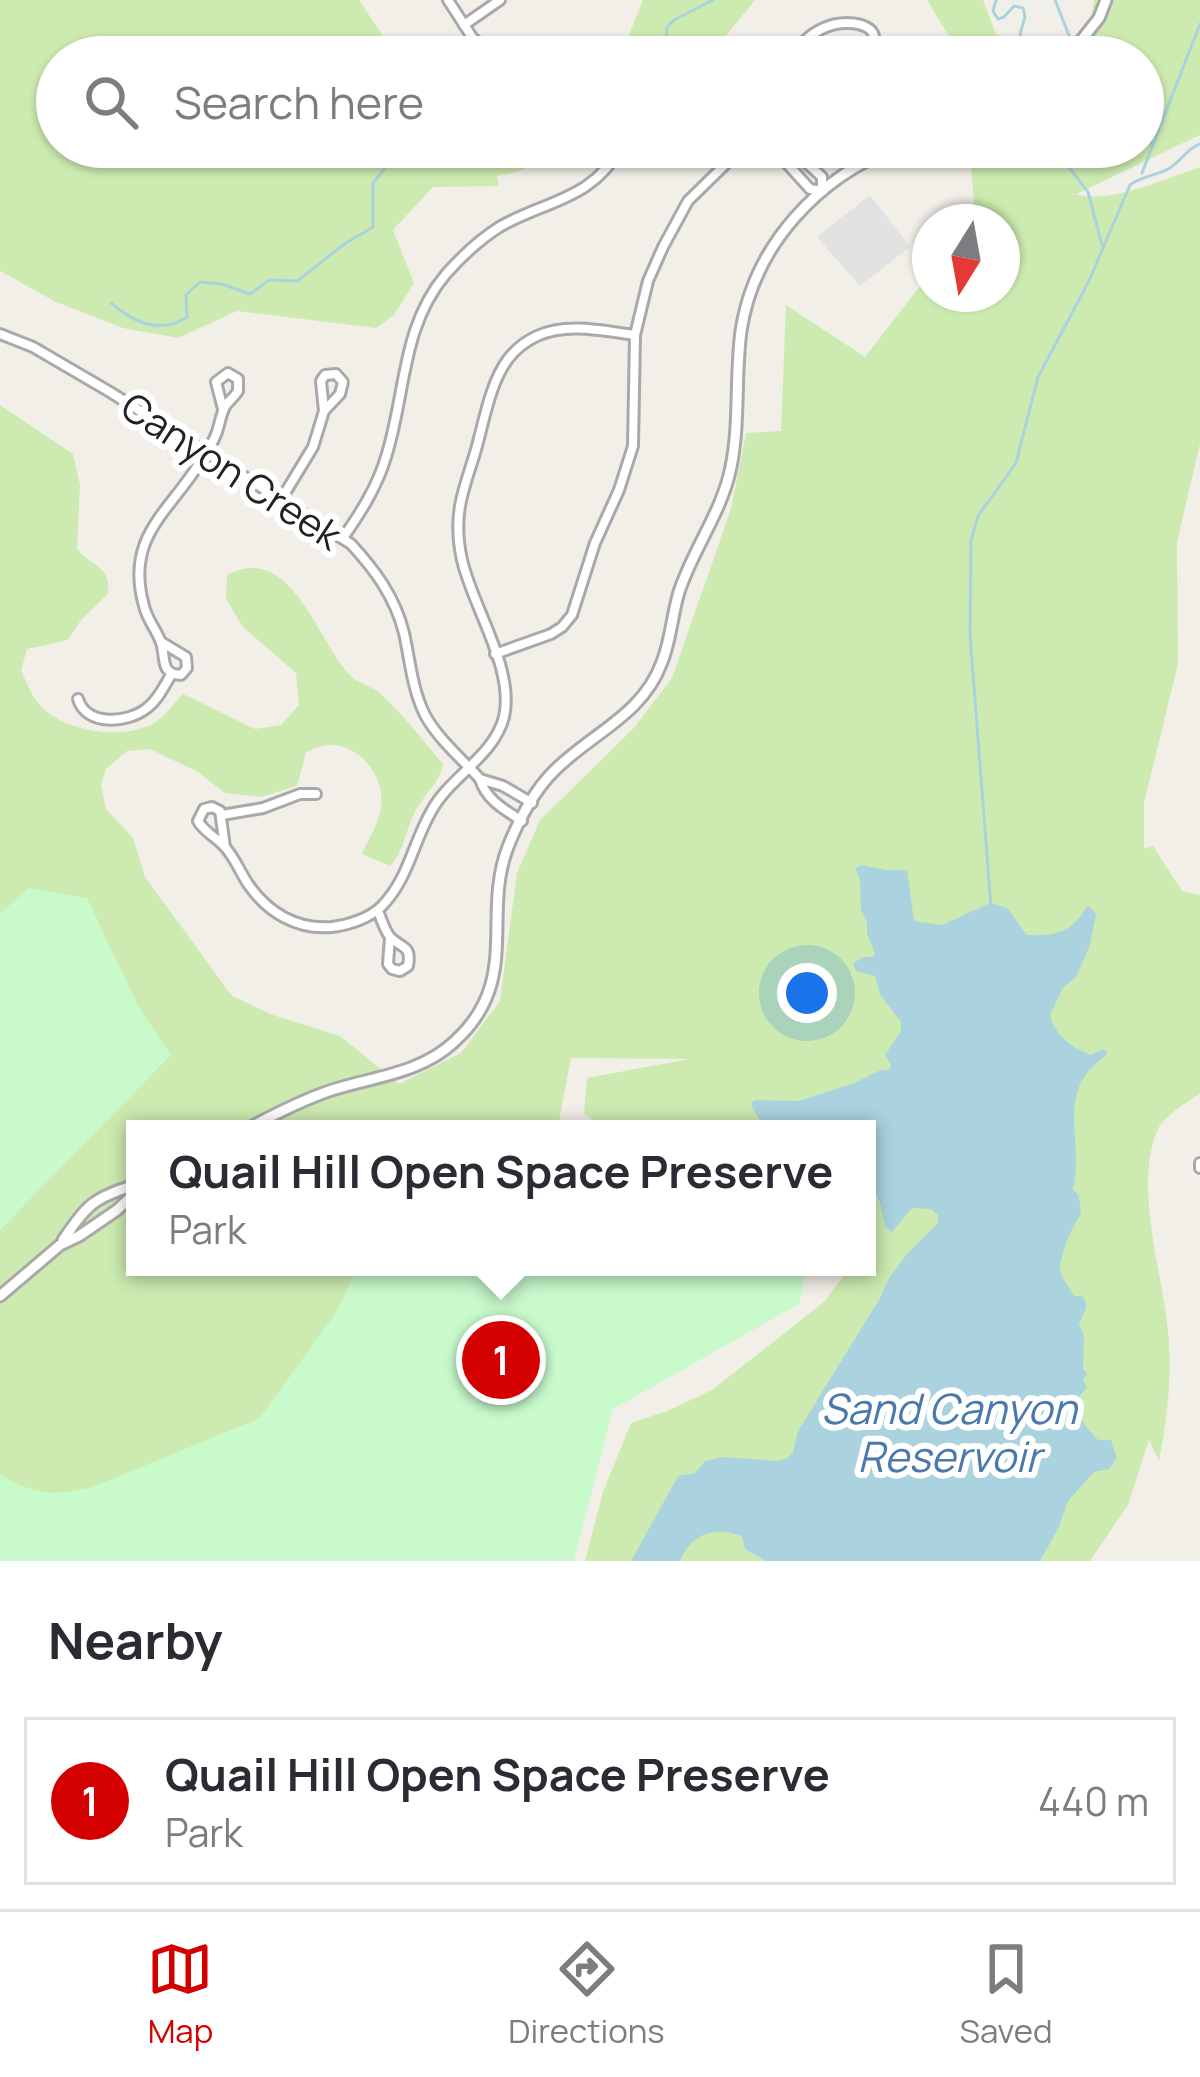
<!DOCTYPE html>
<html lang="en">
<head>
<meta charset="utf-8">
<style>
	:root { --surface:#fff; --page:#f7f7f7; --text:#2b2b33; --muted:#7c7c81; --line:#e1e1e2; --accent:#d40000 }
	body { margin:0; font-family:Manrope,sans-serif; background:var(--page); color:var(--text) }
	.compass { position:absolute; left:912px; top:204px; width:108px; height:108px; border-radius:50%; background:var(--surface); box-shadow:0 3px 9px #0004; rotate:191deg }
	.you { position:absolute; left:807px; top:993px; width:42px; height:42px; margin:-30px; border:9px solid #fff; border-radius:50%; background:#1a73e8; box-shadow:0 0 0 18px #1a73e833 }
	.badge { display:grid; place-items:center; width:78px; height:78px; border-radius:50%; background:var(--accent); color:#fff; font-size:39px; font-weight:700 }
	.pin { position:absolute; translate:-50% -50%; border:6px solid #fff; box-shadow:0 3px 12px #0006 }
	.popup { position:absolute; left:126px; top:1120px; width:750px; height:156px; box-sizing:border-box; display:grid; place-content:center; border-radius:0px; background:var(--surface); filter:drop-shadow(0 3px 9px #0005); font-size:39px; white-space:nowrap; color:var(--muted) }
	.popup b { font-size:45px; color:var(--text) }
	.popup::after { content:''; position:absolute; left:50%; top:100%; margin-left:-24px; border:24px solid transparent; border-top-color:var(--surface) }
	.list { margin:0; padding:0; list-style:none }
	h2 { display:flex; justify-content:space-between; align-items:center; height:156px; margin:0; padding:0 48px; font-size:51px }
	h2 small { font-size:39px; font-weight:400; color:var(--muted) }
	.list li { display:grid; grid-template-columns:78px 1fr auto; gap:36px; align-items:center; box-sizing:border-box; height:168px; margin:0 24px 24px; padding:0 24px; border:3px solid var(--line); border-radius:0px }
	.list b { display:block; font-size:45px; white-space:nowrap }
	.list p { margin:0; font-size:39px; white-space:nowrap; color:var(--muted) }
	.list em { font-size:39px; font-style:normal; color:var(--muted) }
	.icon { flex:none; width:66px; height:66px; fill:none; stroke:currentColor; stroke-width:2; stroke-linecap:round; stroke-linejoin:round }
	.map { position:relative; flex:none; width:1200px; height:1561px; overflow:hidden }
	.search { position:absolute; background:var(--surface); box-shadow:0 3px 9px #0004; left:36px; right:36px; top:36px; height:132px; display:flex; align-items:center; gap:30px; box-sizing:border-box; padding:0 42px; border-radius:66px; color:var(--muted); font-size:45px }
	.sheet { height:348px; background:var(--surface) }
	nav { display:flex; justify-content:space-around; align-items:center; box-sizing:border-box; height:168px; border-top:3px solid var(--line); background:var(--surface); font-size:33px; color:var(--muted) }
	nav a { display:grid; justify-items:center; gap:6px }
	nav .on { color:var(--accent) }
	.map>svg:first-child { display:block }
	.grass { fill:#cdebb0 }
	.park { fill:#c8facc }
	.parking { fill:#e2e2e2 }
	.water { fill:#aad3df }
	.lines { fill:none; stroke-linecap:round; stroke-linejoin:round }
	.stream { stroke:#aad3df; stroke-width:3 }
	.minor-casing { stroke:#a9a9a9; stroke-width:14 }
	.tertiary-casing { stroke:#a9a9a9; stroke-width:15 }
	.minor { stroke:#fff; stroke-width:8 }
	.tertiary { stroke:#fff; stroke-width:9 }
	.labels { text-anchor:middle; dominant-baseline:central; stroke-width:12; stroke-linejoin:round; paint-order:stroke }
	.street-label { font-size:39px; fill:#222; stroke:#fff }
	.water-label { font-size:42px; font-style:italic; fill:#4a7aab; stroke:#fff }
</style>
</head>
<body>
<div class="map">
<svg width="1200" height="1561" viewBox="0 0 1200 1561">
	<rect width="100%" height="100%" fill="#f2efe9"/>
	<!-- grass -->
	<g class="grass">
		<path d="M0,0h359l38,57h-340v90h497l-33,24 -24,5 2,10 -66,1 -40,43 21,53 -20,32 -18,13 -139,-17 -59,27 -55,-10 -67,-26 -56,-31z"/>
		<path d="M643,0h112l-46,57h-89z"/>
		<path d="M927,0h56l13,34 60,23h-107l1,-19z"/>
		<path d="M1094,0h106v135l-124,59c32,11 92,-16 124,-27v277l-23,98 1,122 -34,139v46l9,-3 29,45 18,4v198c-13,10 -35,22 -42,36 -24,54 2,136 9,193 6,48 1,92 -8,139l-10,-21 -21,65 -38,56h-505l18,-69 28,-69 36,-12 45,-21 112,-88 21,-28 1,-7h21v-138h-260l-23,-15 3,-36 102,-19 -118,-1 -13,69 5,2h-428v138h643l-778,294v-1156l73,49 7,31 -3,64c16,19 34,16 31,45l-27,26 -13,20 -41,9 -6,22c6,11 11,26 19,34 25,28 85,36 116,17 10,-7 19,-20 27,-28l72,35 26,-4 18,-20 -3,-32 -53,-46 -17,-28 1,-24c64,-34 90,66 123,100 8,9 22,11 31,19 22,21 42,46 62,70 -3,19 -21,32 -29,50 -9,18 -10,38 -24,52l-28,-12c6,-14 17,-31 19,-46 6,-42 -39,-80 -75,-55l-9,33 -37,11 -35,-4 -27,-21 -48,-23 -23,2 -21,18 -5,16 5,24 27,29 12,39 87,119 41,19 67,21 59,48 62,-31 39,-52 17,-128 23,-53 93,-91 39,-51 59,-169 15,-76 35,-2 5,-126 79,52 65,-84v21h72v-72h-33l6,-9 -5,-56 -16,-10h189v-90h-59z"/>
	</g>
	<!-- park -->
	<g class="park">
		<path d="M28,888l59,10 51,108 33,49 -171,175v-316z"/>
		<path d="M357,1267h450l-8,37 -186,105 -39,152h-574v-87c34,22 54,22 93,13l167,-69 77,-107z"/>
	</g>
	<!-- parking -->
	<path class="parking" d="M870,195l40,52 -50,39 -43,-49z"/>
	<!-- water -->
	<path class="water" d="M861,865l25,5h21l7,51 28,4 48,-22 17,5 20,27c31,1 45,-3 61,-30l8,9 -6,31 -14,32 -13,11 -13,27c6,22 21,32 41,40l11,-6 5,2 -1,5c-53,35 -21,83 -33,133l6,7 2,19c-8,8 -22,43 -21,55 1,8 10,18 14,26h8c9,10 1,18 -3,28l5,12 -1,33 4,4 -4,8 4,6 -8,10 -2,14 10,17 11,12h13l6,18 -8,11 -15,3 -26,29 -10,28 -18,32h-274l-21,-12 -3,-13c-28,-10 -50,-3 -62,25h-49l47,-85 17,-3 10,-12 18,-4 53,4 10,-2 7,-6 5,-22 81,-131 10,-22 18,-24 31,-31v-8l-7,-6 -19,-1 -20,24 -7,-5 -5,-25 -13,-20v-53h-103c-2,-10 -12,-17 -13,-26l4,-3 44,1 55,-18 27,-13h8l2,-5 -6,-10 16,-24v-9l-20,-26 -6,-20 -19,-5 -3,-8 11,-6h9l2,-3 -8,-21v-12l-6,-11 -1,-31 -5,-10z"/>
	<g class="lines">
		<!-- stream -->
		<g class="stream">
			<path d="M996,0l-3,11 5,8 6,-2 10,-11 9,2 2,9 -5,17 7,23"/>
			<path d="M1055,0l17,43"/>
			<path d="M1081,55l1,2"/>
			<path d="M664,57l3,-30 7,-7 39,-20"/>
			<path d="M1143,134l10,11"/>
			<path d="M461,147h5"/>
			<path d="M506,147c14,7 23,5 37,0"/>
			<path d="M1053,147l35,45 14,53"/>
			<path d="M1142,173l58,-149"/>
			<path d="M111,303c22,19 49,32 76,14l-1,-22 14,-13 22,2 28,10 19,-14 28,1 49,-38 27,-16v-44l30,-36"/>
			<path d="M991,907l-21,-272 1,-95 7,-24 38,-53 22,-86 51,-96 41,-96c12,-9 25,-9 38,-16 13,-7 17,-19 32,-25"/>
		</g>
		<!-- minor casing -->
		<g class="minor-casing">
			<g id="minor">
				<path d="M448,0l24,37 21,20"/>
				<path d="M464,25l36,-25"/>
				<path d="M793,57c31,-57 107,-30 72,-8 -10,6 -26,0 -37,1 -10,1 -19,4 -27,7"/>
				<path d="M772,147l38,42 12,2"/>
				<path d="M780,147l19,9 23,21v14"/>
				<path d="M0,334l33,13 77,45 241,152c24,26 44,53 53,89 6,27 8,56 21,82 13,24 37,44 55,64 6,21 25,31 42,42"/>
				<path d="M282,498l31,-51 11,-36 -3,-30 4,-6 11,-1 7,8 -3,12 -16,17"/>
				<path d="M343,538c18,-26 34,-51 43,-81 20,-63 15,-130 60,-183 16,-18 34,-35 55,-48 47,-26 92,-27 120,-79"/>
				<path d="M161,642l25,15 1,11 -6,7c-23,-1 -14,-20 -21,-35 -5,-12 -13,-21 -16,-34 -19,-68 23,-92 55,-142 7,-10 14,-21 18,-32 3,-9 4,-19 9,-27 4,-5 9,-9 12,-14v-12l-10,-6 -12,9 7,27"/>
				<path d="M495,654l56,-20 11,-7 10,-12 23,-72 24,-53 14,-44 2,-111 13,-54 15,-34 25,-46 55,-54"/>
				<path d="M78,699c8,27 49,25 69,9 11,-8 17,-22 24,-33"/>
				<path d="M480,779l23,7 29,17"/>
				<path d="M222,815l41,-7 37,-14h16"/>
				<path d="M225,847l-5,-36 -8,-4 -8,2 -6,12c6,11 17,15 26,25 10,10 16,26 24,38 20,29 49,46 84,43 17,-2 38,-9 50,-21 27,-28 31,-64 50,-96 19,-34 62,-54 72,-93 11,-48 -31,-109 -42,-157 -4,-18 -5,-36 -2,-54 3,-18 10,-36 15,-53 9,-30 14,-68 33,-94 7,-9 18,-18 29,-23 30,-14 67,-5 98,-1"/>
				<path d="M378,911c3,8 7,20 12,26 12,12 22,8 18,29l-8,5 -8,-2 -4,-5 2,-27"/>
				<path d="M1200,1163v5"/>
			</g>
		</g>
		<!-- tertiary casing -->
		<g class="tertiary-casing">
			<g id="tertiary">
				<path d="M1068,57l31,-39 7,-18"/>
				<path d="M247,1129c26,-14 53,-28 82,-38 42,-14 91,-17 125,-49 68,-61 27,-126 54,-195 10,-26 27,-58 47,-77 37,-37 88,-55 107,-108 9,-22 10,-47 17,-70 14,-43 43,-80 52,-125 9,-44 4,-92 10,-136 13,-86 78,-155 157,-184"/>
				<path d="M63,1240c25,-36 30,-42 72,-55"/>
				<path d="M0,1296l60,-51 19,-9 38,-26 18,-17"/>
			</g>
		</g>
		<!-- minor -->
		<use href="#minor" class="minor"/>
		<!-- tertiary -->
		<use href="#tertiary" class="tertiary"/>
	</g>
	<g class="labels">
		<!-- street labels -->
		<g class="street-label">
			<text transform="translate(232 470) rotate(33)">Canyon Creek</text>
		</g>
		<!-- water labels -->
		<g class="water-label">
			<text x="949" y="1408">Sand Canyon<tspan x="949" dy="48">Reservoir</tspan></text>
		</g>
	</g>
</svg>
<svg class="compass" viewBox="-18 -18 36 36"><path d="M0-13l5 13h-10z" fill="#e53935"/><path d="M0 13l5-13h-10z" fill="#7c7c81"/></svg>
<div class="you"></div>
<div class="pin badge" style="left:501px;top:1360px">1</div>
<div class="popup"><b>Quail Hill Open Space Preserve</b>Park</div>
<div class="search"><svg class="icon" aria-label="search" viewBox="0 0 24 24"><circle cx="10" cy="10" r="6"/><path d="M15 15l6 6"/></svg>Search here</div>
</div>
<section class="sheet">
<h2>Nearby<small></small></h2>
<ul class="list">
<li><span class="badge">1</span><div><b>Quail Hill Open Space Preserve</b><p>Park</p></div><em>440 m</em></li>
</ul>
</section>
<nav>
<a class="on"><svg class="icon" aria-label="map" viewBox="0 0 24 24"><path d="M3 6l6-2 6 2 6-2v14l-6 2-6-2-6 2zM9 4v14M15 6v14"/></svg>Map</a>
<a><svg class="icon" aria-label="directions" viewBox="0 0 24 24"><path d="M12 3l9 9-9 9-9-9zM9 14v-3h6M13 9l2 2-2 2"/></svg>Directions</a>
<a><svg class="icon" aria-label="saved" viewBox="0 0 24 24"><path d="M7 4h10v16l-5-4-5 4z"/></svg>Saved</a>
</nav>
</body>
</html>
